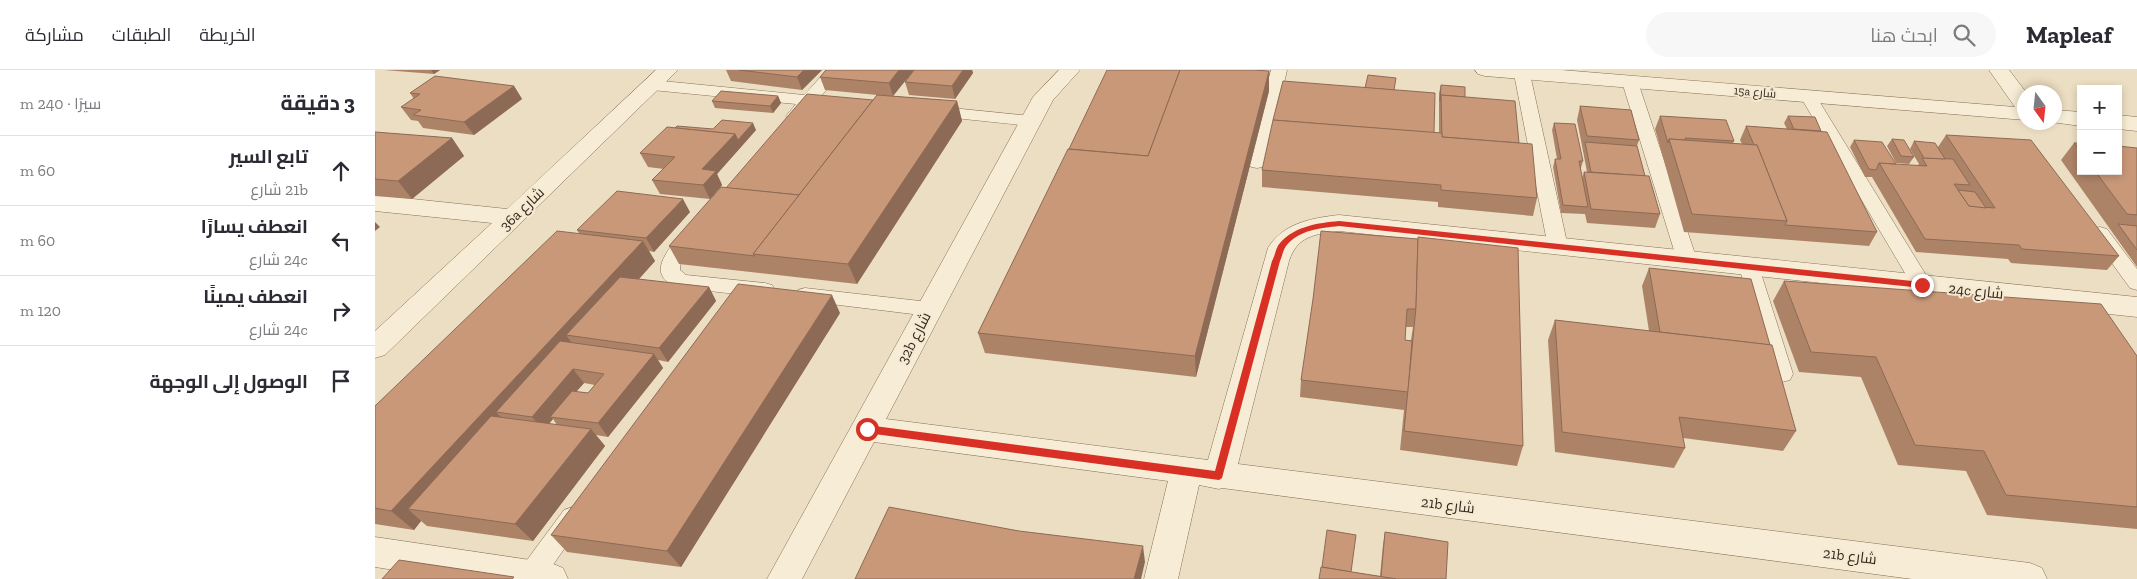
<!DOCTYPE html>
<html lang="ar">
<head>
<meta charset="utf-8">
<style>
	:root { --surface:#fff; --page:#f7f7f7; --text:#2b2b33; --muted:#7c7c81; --line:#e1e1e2 }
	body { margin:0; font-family:"Zilla Slab",Cairo,serif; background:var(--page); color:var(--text); direction:rtl }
	.controls { position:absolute; right:15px; top:15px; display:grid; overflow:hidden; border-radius:0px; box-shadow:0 2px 8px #0003 }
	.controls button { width:45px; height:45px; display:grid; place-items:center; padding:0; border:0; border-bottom:1px solid var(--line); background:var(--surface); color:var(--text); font:25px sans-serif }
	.compass { position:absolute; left:1642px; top:15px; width:45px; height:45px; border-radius:50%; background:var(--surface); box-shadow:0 2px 8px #0003; rotate:165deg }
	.stop { position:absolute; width:15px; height:15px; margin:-11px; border:4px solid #d93025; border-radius:50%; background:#fff }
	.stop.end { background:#d93025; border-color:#fff; box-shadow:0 1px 5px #0008 }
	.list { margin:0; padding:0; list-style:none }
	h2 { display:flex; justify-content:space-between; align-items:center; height:65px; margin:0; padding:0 20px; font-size:21px }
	h2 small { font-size:16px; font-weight:400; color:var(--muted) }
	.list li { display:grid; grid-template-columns:32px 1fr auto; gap:15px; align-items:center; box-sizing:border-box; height:70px; padding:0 20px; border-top:1px solid var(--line) }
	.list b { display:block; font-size:19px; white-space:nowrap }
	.list p { margin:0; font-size:16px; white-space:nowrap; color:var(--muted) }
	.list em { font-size:16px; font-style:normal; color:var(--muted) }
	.icon { flex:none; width:28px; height:28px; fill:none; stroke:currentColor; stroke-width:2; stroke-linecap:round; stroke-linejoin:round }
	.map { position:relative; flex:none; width:1762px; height:509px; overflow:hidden; direction:ltr }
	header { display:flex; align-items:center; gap:30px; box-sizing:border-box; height:70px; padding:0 25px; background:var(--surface); border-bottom:1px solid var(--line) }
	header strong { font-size:24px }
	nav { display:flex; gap:28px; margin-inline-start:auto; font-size:18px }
	.search { width:350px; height:45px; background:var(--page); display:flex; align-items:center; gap:12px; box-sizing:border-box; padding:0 18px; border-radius:28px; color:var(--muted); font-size:19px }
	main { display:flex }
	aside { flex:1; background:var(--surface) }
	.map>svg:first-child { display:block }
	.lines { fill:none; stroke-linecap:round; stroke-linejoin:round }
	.service-casing { stroke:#856f5a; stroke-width:1 }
	.minor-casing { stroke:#856f5a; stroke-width:1 }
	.service { fill:#f7ecd5; fill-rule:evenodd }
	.minor { fill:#f7ecd5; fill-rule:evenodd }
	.wall { fill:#ad8368; fill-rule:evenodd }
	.shaded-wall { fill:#8d6a55 }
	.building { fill:#c99879; stroke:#8d6a55 }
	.route { fill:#d93025 }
	.labels { text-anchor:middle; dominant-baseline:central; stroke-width:4; stroke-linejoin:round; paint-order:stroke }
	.far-street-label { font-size:12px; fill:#36281e; stroke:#f4e9d1 }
	.street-label { font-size:15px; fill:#36281e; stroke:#f4e9d1 }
</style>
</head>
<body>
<header>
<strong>Mapleaf</strong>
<div class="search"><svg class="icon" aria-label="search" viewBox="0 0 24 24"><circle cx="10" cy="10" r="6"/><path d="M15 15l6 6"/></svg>ابحث هنا</div>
<nav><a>الخريطة</a><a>الطبقات</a><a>مشاركة</a></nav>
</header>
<main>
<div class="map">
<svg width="1762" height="509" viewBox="0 0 1762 509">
	<rect width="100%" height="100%" fill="#ecdec2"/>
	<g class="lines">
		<!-- service casing -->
		<g class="service-casing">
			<g id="service">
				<path d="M452,0h17l-23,26 6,5 -2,3 -12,1c-8,9 -13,18 -25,15l-2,-4 10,-12 -144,-14 -6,-2 -2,-3 2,-3 6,-2 152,15z"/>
				<path d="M896,0h16l-21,93 -3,4 -6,1 -6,-1 -3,-4z"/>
				<path d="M1144,0l9,1 2,3 38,173 -3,5 -7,1 -7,-1 -3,-5 -34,-173z"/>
				<path d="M1255,7l6,2 2,3 59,178 -3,5 -7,2 -7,-2 -3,-5 -55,-178 2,-3z"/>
				<path d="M1433,21l6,2 2,3 113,184 3,5 -3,5 -7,2 -7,-2 -115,-194 2,-3z"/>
				<path d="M557,36l99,10 6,1 2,4 -2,4 -6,1 -105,-11 -2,-4 2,-4z"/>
				<path d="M317,157l7,2 3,4 -21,27 -1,10 6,5 79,8 7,2 3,5 -3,5 -7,2 -84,-9c-31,-9 -21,-28 -6,-47 5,-6 8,-12 17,-14z"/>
				<path d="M1725,157l7,2 30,40v21l-7,-2 -40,-55 3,-4z"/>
				<path d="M1374,190l7,2 3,5 34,107 -3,6 -8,2 -8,-2 -3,-6 -32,-107 3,-5z"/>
				<path d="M430,218l124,14 7,2 3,5 -3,5 -7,2 -131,-16 -3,-5 3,-5z"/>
				<path d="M198,437l9,3 4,8 -43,61h-25l-1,-3 4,-8 43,-58z"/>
			</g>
		</g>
		<!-- minor casing -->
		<g class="minor-casing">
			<g id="minor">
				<path d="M281,0h22l-293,285 -10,3v-27l117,-108 -117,-12v-16l132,14z"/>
				<path d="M684,0h21l-27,30 -167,319 322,41 60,-212c15,-25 44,-30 71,-33l798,82v20l-798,-86c-24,3 -42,5 -50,30l-51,203 792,99 12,5 5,11h-135l-690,-91 -3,1 -20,-4 -21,94h-34l24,-98 -294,-39 -72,137h-35l266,-482z"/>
				<path d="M1100,0h86l454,37 -26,-37h20l17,22 -1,28 -540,-44 -7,-2z"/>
				<path d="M1680,40l26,2v14l-30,-4h4z"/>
				<path d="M1743,45l19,2v14l-19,-2z"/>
				<path d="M0,467l176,26 12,5 5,11h-116l-77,-12z"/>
			</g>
		</g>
		<!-- service -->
		<use href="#service" class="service"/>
		<!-- minor -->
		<use href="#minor" class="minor"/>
	</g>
	<!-- wall -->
	<g class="wall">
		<path d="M9,0h56l-6,4z"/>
		<path d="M351,0h96l-20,20 -71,-9z"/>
		<path d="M451,0h146l1,3 -18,26 -46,-4 -4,-13 8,-11 -20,25 64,5 5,20 -105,163 -178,-20 -10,-18 57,-58 147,-88 4,-5 -52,-5 -5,-13z"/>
		<path d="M1066,15l24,12 54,46 18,55 -4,18 -95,-9v-5l-176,-15v-17l103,-82 29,2 40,43h5v-40z"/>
		<path d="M139,16l8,13 -48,36 -51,-7 -5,-7 -7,-1 -10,-13 13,-8 -4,-6z"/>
		<path d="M894,21l-73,286 -211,-24 -7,-20 91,-184z"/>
		<path d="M403,26l3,7 -8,10 -58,-5 -3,-7z"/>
		<path d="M1205,36l59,34 -2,6 8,30 15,38 -5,14 -68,-5 -2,-9 -24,-1 -8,-46 2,-8h2l-5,-29 2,-7 29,38 -2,7h-1l2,10 2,-6h3l-10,-52z"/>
		<path d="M1285,46l74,25 -1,2 9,1 -2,-4 6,-14 41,3 -3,-6 4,-7 33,15 56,101 -8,14 -185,-14 -29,-103z"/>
		<path d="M338,59l43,1 -39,44 5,11 -12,14 -50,-5 -8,-14 12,-11 -16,-2 -8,-14z"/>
		<path d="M0,62l77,6 12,18 -52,43 -37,-3z"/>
		<path d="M1571,65l173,121 -12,14 -96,-7 -3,-4 -92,-7 -44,-75h-7l-15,-30 4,-7 42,24 21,2 2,-2 -9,-15 4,-8 24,6z"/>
		<path d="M1517,69l22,18 -5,7 -13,-1 -9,-17z"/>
		<path d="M1699,73h7v28h37l19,-23v119l-76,-107z"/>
		<path d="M315,142l-36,40 -5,-1 6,10 -16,18 70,8 7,14 -48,61 -10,-2 5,8 -55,69 -12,-2 9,11 -72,95 -106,-15 -6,-5 -7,9 -39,-6v-118l204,-173 -2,-3zM209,313l11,2 -7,8 -12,-1zM178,349l4,6 -8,-1z"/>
		<path d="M1043,169l105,207 -6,20 -117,-16 4,-40 -104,-13 1,-17zM1031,257h7l-2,13h-6z"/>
		<path d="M1274,198l121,77 26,86 -13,20 -100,-13 2,10 -11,20 -119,-16 -7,-112 7,-20 94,11 -7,-45z"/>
		<path d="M1409,211l353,75v173l-150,-14 -21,-44 -68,-6 -37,-88 -62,-5 -26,-71z"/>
		<path d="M465,243l-159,254 -114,-15 -16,-17z"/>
		<path d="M1010,462l61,47h-127l32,-7 29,4 3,-31z"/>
	</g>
	<!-- shaded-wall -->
	<g class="shaded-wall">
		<path d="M56,0h9l-6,4z"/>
		<path d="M429,0h18l-20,20 -5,-13z"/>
		<path d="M524,0h15l-21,26 -4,-13z"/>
		<path d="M588,0h9l1,3 -18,26 -3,-13z"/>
		<path d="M894,1v20l-73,286 -1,-21z"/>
		<path d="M139,16l8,13 -48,36 -10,-13z"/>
		<path d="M403,26l3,7 -8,10 -3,-7z"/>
		<path d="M582,31l5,20 -105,163 -9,-20z"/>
		<path d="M378,53l3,7 -15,17 -3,-7z"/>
		<path d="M360,64l6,13 -24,27 5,11 -12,14 -7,-14 -1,-16z"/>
		<path d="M77,68l12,18 -52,43 -14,-18z"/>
		<path d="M308,129l7,13 -36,40 -8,-14z"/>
		<path d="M0,152l5,5 -5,4z"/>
		<path d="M268,171l12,20 -69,77 -20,-3 10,14 -80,63 12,13 -100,84 13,12 -7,9 -23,-19z"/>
		<path d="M334,217l7,14 -48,61 -9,-14z"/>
		<path d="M457,225l8,18 -159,254 -14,-16z"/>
		<path d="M279,284l9,14 -55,69 -10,-14z"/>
		<path d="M198,299l11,14 -30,34h-4l3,2 -10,11 -11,-13z"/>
		<path d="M216,359l14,17 -72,95 -18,-17z"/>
		<path d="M768,476l2,16 -4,17h-7z"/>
	</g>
	<!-- building -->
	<g class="building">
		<path d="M364,0h65l-7,7z"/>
		<path d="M451,0h73l-10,13 -69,-6z"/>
		<path d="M539,0h49l-11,16 -47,-4z"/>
		<path d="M732,0h73l-32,86 -79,-7z"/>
		<path d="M805,0h73l16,1 -74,285 -217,-23 90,-184 80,7z"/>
		<path d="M993,5l28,3 -2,12 -29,-2z"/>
		<path d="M60,6l79,10 -50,36 -51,-7 8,-5 -20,-3 19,-13 -10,-1z"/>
		<path d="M908,11l152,12 -1,40 -161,-13z"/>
		<path d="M1066,15l24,2v10l-24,-2 -1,6z"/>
		<path d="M346,21l57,5 -8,10 -58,-5z"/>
		<path d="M432,24l66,6 -74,95 -73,-7z"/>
		<path d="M502,25l80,6 -109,163 -95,-10z"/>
		<path d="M1066,25l74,6 4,42 -77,-6z"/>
		<path d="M1205,36l51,4 8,30 -52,-4z"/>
		<path d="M1285,46l66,4 8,21 -49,-3 1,2 -17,-1 -1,4z"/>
		<path d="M1413,46l27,1 6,14 -27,-2z"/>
		<path d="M347,50l31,3 -15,17 -3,-6 -60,-6 2,-2 36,3z"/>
		<path d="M898,50l169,13v4l90,7 5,54 -96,-8v-5l-179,-15z"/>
		<path d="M1179,53l21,1 8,37h-4l9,46 -25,-2 -8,-46h6z"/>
		<path d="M1371,56l81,6 50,100 -92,-7 2,-4 -30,-76h-3z"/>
		<path d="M292,57l68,7 -33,35 14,2 -13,14 -51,-5 23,-23 -35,-4z"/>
		<path d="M0,62l77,6 -54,43 -23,-2z"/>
		<path d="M1571,65l85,5 88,116 -97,-7 -3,-4 -94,-6 -46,-76 48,3 -5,-8 31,1 17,26 -16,-1 15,22 26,2z"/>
		<path d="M1294,69l88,6 30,76 -95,-7z"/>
		<path d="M1517,69l12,1 10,17 -13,-1z"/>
		<path d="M1479,70l28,2 14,22 -17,-1 -3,7 -7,-1z"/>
		<path d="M1539,71l21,2 10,16 -21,-1z"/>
		<path d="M1210,72l52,4 8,30 -54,-4z"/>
		<path d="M1699,73h7v9z"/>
		<path d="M1743,76l19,2v67l-10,-1 -32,-43h23z"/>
		<path d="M1209,102l65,4 11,38 -69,-5z"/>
		<path d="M346,117l78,8 -46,59 2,2 -86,-10z"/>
		<path d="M1583,120l17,2 11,16 -17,-2z"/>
		<path d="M242,121l66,8 -37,39 -69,-8z"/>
		<path d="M1743,154l19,2v24z"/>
		<path d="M182,161l86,10 -252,270 -16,-3v-102z"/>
		<path d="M946,161l97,8 -2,70h-9l-2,31 7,1 -4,51 -107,-12 12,-81z"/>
		<path d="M1043,167l100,11 5,198 -119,-15 12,-124z"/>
		<path d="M1274,198l102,11 19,66 -110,-13z"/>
		<path d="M245,207l89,10 -50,61 -93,-13z"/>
		<path d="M1409,211l317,23 36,52v151l-131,-12 -22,-44 -69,-6 -39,-88 -65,-5z"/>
		<path d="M363,214l94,11 -165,256 -116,-16z"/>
		<path d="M1180,250l217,25 24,86 -117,-14 6,31 -123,-16z"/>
		<path d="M185,271l94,13 -56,69 -48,-6 22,-26 16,2 16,-19 -31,-5 -41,48 -36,-5z"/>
		<path d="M116,346l100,13 -76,95 -107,-15z"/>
		<path d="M514,437l130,24 124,15 -9,33h-279z"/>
		<path d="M952,460l29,5 -5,37 -29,-5z"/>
		<path d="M1010,462l63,10 -2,37h-50l-15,-2z"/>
		<path d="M24,490l115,17 -2,2h-130z"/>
		<path d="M946,497l75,12h-77z"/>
	</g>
	<!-- route -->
	<path class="route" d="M964,151l583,61 4,3 -4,3 -583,-62c-18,2 -41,4 -53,20 -3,4 -4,11 -6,15l-58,217 -3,2 -352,-47 -5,-4 5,-4 348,46 57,-210c3,-5 4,-14 8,-18 15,-17 38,-20 59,-22z"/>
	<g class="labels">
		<!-- far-street labels -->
		<g class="far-street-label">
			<text transform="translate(1380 22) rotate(5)">15a شارع</text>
		</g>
		<!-- street labels -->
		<g class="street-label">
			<text transform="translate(147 139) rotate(-44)">36a شارع</text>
			<text transform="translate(1601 221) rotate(6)">24c شارع</text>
			<text transform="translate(539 268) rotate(-63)">32b شارع</text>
			<text transform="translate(1073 435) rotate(7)">21b شارع</text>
			<text transform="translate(1475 486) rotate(7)">21b شارع</text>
		</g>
	</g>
</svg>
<div class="controls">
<button>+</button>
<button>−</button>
</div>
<svg class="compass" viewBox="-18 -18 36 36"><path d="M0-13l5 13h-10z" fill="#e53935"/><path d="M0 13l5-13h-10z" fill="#7c7c81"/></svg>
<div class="stop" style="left:492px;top:359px"></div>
<div class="stop end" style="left:1547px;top:215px"></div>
</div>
<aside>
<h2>3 دقيقة<small>سيرًا · 240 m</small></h2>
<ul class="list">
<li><svg class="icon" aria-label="ahead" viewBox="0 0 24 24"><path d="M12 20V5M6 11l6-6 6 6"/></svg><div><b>تابع السير</b><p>21b شارع</p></div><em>60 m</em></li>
<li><svg class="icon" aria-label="left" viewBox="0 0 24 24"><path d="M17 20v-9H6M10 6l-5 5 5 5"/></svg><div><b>انعطف يسارًا</b><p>24c شارع</p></div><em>60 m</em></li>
<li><svg class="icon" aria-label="right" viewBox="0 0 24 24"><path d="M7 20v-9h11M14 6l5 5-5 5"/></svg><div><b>انعطف يمينًا</b><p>24c شارع</p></div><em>120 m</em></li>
<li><svg class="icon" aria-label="arrive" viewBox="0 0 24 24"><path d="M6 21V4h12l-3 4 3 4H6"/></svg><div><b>الوصول إلى الوجهة</b></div></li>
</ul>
</aside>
</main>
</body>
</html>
